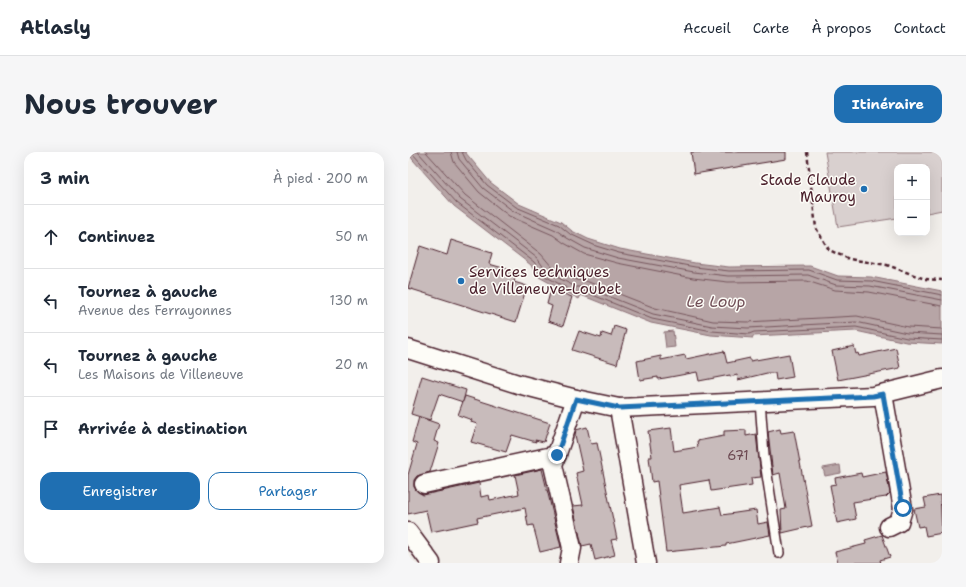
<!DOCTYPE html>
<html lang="fr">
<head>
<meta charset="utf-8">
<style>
	:root { --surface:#fff; --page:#f6f6f7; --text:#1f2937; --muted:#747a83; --line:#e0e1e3; --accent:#1f6fb2 }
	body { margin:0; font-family:"Shantell Sans",sans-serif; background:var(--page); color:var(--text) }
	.controls { position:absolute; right:12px; top:12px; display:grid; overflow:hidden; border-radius:8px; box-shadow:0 4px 16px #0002 }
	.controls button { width:36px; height:36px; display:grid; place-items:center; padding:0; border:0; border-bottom:1px solid var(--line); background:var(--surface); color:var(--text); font:20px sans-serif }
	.stop { position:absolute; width:12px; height:12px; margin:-9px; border:3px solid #1f6fb2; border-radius:50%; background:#fff }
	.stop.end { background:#1f6fb2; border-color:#fff; box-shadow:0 1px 4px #0008 }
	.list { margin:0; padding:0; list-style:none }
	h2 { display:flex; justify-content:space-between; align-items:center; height:52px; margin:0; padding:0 16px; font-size:17px }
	h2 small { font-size:13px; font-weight:400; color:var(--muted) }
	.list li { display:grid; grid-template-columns:26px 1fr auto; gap:12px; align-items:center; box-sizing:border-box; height:64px; padding:0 16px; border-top:1px solid var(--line) }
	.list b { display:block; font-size:15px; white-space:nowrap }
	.list p { margin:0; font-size:13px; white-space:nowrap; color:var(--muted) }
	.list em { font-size:13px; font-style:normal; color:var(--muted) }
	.actions { display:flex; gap:8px; padding:12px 16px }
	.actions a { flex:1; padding:9px 0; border:1px solid var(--accent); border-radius:12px; text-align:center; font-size:14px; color:var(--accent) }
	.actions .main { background:var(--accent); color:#fff }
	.icon { flex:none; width:22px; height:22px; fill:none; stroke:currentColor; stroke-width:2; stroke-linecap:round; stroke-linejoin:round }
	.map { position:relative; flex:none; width:534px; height:411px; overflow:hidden; border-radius:12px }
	header { display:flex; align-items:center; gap:24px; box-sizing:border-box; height:56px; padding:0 20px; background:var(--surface); border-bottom:1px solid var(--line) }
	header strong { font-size:19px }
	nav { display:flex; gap:22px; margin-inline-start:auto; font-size:14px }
	.intro { display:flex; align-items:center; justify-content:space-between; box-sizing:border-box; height:96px; padding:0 24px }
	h1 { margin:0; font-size:28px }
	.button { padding:10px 18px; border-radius:12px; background:var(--accent); color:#fff; font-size:14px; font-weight:700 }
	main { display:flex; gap:24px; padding:0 24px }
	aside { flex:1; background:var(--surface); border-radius:12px; box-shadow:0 4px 16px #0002 }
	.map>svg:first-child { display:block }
	.green { fill:#d9d0cf; stroke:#92787d }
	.water { fill:#b7a5a6; stroke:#8b6f75 }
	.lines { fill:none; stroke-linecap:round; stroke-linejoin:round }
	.shore { stroke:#76555c; stroke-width:1 }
	.building { fill:#c8bbbb; stroke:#4a1f2b }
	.service-casing { stroke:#4a1f2b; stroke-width:12 }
	.minor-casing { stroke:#4a1f2b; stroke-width:21 }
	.path { stroke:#4a1f2b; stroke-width:2.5; stroke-dasharray:4 3; stroke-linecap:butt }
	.service { stroke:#fdfcf7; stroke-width:9 }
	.minor { stroke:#fdfcf7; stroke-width:18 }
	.route { stroke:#1f6fb2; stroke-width:5 }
	.poi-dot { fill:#1f6fb2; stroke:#fdfcf7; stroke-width:1.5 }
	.labels { text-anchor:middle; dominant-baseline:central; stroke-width:3; stroke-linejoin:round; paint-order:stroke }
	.number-label { font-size:13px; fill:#6a464f }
	.poi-label { font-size:15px; fill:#4a1f2b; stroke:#fdfcf7; text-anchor:end }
	.water-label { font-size:16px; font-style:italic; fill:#704e56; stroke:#fdfcf7 }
</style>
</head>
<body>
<header>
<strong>Atlasly</strong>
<nav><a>Accueil</a><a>Carte</a><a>À propos</a><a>Contact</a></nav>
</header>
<div class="intro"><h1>Nous trouver</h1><a class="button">Itinéraire</a></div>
<main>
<aside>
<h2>3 min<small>À pied · 200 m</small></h2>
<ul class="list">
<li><svg class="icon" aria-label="ahead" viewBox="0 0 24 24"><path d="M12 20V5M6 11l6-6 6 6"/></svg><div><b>Continuez</b></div><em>50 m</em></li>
<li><svg class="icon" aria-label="left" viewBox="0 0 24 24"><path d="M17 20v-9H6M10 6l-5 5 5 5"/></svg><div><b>Tournez à gauche</b><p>Avenue des Ferrayonnes</p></div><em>130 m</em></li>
<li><svg class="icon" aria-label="left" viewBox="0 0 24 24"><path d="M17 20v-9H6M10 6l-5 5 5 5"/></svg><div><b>Tournez à gauche</b><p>Les Maisons de Villeneuve</p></div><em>20 m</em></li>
<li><svg class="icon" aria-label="arrive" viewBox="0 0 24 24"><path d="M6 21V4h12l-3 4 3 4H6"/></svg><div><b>Arrivée à destination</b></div></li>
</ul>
<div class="actions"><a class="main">Enregistrer</a><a>Partager</a></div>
</aside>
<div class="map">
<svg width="534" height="411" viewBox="0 0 534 411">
	<rect width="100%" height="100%" fill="#f2efeb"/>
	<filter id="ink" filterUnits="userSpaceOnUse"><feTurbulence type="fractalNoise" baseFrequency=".025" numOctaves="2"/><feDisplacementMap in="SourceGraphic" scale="8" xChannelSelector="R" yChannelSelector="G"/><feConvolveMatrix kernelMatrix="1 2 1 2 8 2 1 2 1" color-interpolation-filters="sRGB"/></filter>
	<g filter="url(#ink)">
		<!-- green -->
		<path class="green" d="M417,0h117v58l-15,3v-46h-30v51l-59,9z"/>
		<!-- water -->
		<g class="water">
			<path d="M0,0h57l25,30 29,22 42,18 11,9 16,8 32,10 75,14 34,4 81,-1 28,10 33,1 71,14v53l-36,-2 -50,-11 -103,5v2l-42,-3 -60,-12 -70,-28 -2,4 -40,-22 -1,-4 -4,-2 -3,-6 -77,-59 -41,-46z"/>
			<path d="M265,179l2,16 -9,1 -2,-16z"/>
			<path d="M432,313l1,8 -16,3 -2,-8z"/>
		</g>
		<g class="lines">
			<!-- shore -->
			<g class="shore">
				<path d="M0,0l4,1 45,50 77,59 9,13 33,18 7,-2 69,28 60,12 37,3 5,-2 102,-5 51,11 35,2"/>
				<path d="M10,0l42,47 77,59 10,14 29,15h9l68,27 59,12 36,2 108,-6 51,11 35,2"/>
				<path d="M18,0l39,43 76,59 11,13 24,13 10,1 69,27 58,13 34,1 110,-6 51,11 34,2"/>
				<path d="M43,0l3,10 25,30 30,24 44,19 11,8 20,11 33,9 76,15 35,4 79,-1 28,9 34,2 73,14"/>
				<path d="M49,0l2,7 24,29 30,23 43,19 11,8 18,10 33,10 76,14 34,4 80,-1 28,10 34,1 72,14"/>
				<path d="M54,0l4,8 21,25 29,22 43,18 11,9 26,12 23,7 76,14 34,4 80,-1 28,10 34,1 71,14"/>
			</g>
		</g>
		<!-- building -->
		<g class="building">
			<path d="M283,0h95v7l-92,15z"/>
			<path d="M43,88l41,13 -3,11 28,8 -3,10 13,4 -11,36 -108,-34 12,-42 27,9z"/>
			<path d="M143,137l21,8 -9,29 -15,-5 4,-15 -5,-2z"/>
			<path d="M206,174l12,4 -9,34 -45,-14 7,-19 22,7 1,-5 9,3z"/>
			<path d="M446,194l2,8 2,-1 1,3 37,-8 4,20 -62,12 -6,-29z"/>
			<path d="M316,199l3,12 23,-5v3l39,-7 4,23 -17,3 -1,-7h-8l-29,7 -1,-5 -7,2v-2l-31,6 -2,-9 -32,6 -7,1v-2l-18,3 -3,-19 24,-5v4l24,-5 1,4z"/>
			<path d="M14,224l44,14 -3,12 -24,-8 -9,26 -19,-6z"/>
			<path d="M57,244l85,27 -6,19 -9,-2 1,2 -24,-7 -6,17 -35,-10 6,-18 -6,-2 1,-2 -14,-5z"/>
			<path d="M11,265l20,7 -5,17 5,2 -9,29 -13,4 -3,4v7l3,4 6,4 56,-12 2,14 8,-2 1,5 29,-6 -4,-19 27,-6 19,78 -21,5 -7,-27 -5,1 -3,-18 -48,10 1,4 -47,10 -5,-22 -18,4v-39l9,-31 -5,-2z"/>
			<path d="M179,275l4,17 6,-1 20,96 -6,1 4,15 -20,5 -4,-16 -9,2 -9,-40 10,-1 -7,-32 7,-2 -8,-36 1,-5z"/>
			<path d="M263,276l3,23 24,-4 -1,-6 27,-5v-5l22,-1v6l10,-2 5,43 -10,1 1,7 -41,6 -2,-11 -30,5 4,28 37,-6 2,8 34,-5 2,14 10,-2 2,13 -44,9v2l-60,6 -9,-71 -5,1 -3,-25h3l-4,-26z"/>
			<path d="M372,277l1,4 13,-2 18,95 -30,7 -1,-23 5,-1 -6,-36 -7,2 -5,-43z"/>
			<path d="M478,320l4,21 -4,4 -33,5 3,17 -19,4 -7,-38 6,-1 -1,-6 26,-5 1,4z"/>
			<path d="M532,343l2,38 -16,3 -2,-10 -6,1 -4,-18 12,-2 -2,-9z"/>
			<path d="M474,383l8,22 -10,3 1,3h-43l-3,-11 31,-8 -1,-4z"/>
		</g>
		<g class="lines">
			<!-- service casing -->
			<g class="service-casing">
				<path id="service" d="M352,249l4,54 15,98"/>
			</g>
			<!-- minor casing -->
			<g class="minor-casing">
				<g id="minor">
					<path d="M0,197l110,35 58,15 43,9 254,-12 69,-17"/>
					<path d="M475,242l20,115 -4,13 -10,5"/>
					<path d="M211,256l27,155"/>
					<path d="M16,332l133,-29"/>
					<path d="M0,380l23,31"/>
					<path d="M161,411l3,-15 -19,-83 23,-66"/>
				</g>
			</g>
			<!-- path -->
			<path class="path" d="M399,0l9,76 13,22 20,9 38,6 38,14 17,1"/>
			<!-- service -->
			<use href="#service" class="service"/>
			<!-- minor -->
			<use href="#minor" class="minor"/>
		</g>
	</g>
	<g class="lines" filter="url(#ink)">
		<!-- route -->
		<path class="route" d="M149,303l19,-56 43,9 254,-12 10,-2 20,114"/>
	</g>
	<!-- markers -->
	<g class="poi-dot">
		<circle cx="456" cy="37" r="4"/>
		<circle cx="53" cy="129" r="4"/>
	</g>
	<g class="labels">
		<!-- number labels -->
		<g class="number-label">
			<text x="330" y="303">671</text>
		</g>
		<!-- poi labels -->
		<g class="poi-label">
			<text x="448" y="28">Stade Claude<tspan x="448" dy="17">Mauroy</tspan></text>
			<text x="61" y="120" text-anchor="start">Services techniques<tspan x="61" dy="17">de Villeneuve-Loubet</tspan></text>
		</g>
		<!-- water labels -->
		<g class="water-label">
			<text x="308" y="149">Le Loup</text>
		</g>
	</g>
</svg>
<div class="controls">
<button>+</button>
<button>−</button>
</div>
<div class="stop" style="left:495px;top:356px"></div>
<div class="stop end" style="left:149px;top:303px"></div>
</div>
</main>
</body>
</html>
